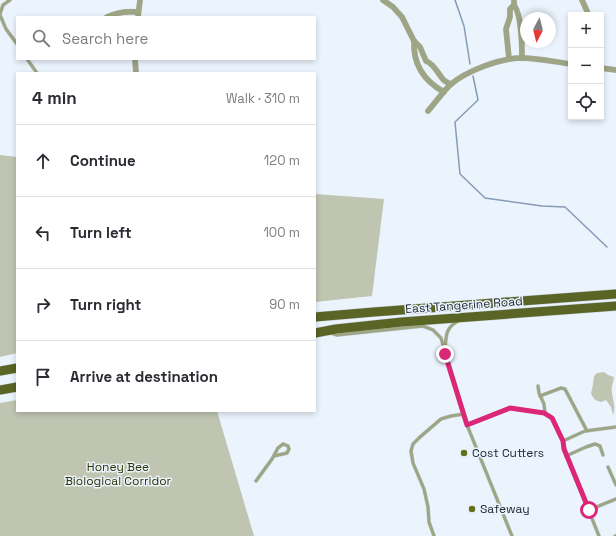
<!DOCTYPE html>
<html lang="en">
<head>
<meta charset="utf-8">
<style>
	:root { --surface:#fff; --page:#f7f7f7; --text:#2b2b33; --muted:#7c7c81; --line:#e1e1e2 }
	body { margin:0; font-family:"Space Grotesk",sans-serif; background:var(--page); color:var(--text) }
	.controls { position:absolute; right:12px; top:12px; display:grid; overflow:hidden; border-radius:0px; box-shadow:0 2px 6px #0003 }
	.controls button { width:36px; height:36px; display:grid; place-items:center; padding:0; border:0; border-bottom:1px solid var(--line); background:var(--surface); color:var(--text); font:20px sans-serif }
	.compass { position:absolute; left:520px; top:12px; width:36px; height:36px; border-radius:50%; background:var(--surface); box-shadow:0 2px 6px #0003; rotate:187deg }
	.stop { position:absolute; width:12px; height:12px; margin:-9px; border:3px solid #db2777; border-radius:50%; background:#fff }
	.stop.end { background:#db2777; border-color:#fff; box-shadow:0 1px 4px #0008 }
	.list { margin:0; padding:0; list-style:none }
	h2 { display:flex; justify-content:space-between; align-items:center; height:52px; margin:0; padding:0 16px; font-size:17px }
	h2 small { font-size:13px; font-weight:400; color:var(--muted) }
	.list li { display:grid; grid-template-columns:26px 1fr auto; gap:12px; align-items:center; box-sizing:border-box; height:72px; padding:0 16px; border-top:1px solid var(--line) }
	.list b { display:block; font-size:15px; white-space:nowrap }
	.list em { font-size:13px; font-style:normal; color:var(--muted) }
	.icon { flex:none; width:22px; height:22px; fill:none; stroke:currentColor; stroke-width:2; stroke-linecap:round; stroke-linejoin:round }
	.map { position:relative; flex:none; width:616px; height:536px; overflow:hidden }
	.search { position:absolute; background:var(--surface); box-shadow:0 2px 6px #0003; left:16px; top:16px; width:300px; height:44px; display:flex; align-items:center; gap:10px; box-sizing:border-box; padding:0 14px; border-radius:0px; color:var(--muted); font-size:15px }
	.panel { position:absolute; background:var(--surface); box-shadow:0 2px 6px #0003; left:16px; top:72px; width:300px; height:340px; border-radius:0px }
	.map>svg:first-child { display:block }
	.green { fill:#c0c5b2 }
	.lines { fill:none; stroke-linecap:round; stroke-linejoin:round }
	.stream { stroke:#869bb4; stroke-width:1.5 }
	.service-casing { stroke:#c7cfd8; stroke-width:4 }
	.minor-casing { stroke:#c7cfd8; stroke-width:6 }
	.primary-casing { stroke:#c7cfd8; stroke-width:10 }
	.service { stroke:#9da584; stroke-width:3 }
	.minor { stroke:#9da584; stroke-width:5.5 }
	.primary { stroke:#596425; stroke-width:9 }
	.route { stroke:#db2777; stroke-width:5 }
	.poi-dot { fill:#63711c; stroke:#ebf3fd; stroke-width:1.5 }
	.labels { text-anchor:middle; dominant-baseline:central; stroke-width:3; stroke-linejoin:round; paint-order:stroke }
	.street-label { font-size:12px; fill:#212932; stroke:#ebf3fd }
	.poi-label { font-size:12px; fill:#212932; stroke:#ebf3fd; text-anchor:start }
	.park-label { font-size:12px; fill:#2d3500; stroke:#ebf3fd }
</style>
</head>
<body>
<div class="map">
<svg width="616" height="536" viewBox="0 0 616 536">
	<rect width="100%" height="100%" fill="#ebf3fd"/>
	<!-- green -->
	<g class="green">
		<path d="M0,155l17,2v196l-17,4z"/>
		<path d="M315,194l69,5 -12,97 -57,6z"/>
		<path d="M604,372l4,3 6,2c-1,6 -3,11 -2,16 1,9 4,14 1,22l-2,-8 -5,-7 -5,2 -6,-2 -4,-6 2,-10 1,-8 3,-3z"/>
		<path d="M17,400v11h200l37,125h-254v-133z"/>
	</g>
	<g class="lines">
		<!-- stream -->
		<g class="stream">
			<path d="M455,0l9,26 6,38"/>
			<path d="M473,76l5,24 -23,22 5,52 25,24 57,8 23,1 42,40"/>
		</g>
		<!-- service casing -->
		<g class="service-casing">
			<g id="service">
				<path d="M0,14l3,-9 7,-5"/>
				<path d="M0,15l6,14 11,15"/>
				<path d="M27,59l10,14"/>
				<path d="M331,333l6,2 86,-9 10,4 8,8 23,76"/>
				<path d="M445,350c1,-13 0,-22 13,-29"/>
				<path d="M538,386l1,7 5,11 1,9"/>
				<path d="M540,396l21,-8 4,1 22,42"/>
				<path d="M467,425l45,111"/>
				<path d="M563,441l22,-10 31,-4"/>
				<path d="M566,456l20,-9 9,-3 5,2 3,9"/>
				<path d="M608,467l8,18"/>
				<path d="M256,481l16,-22 6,-11 5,-4 5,2 1,3 -2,4 -13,3"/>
				<path d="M589,510l27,-11"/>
				<path d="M434,536l-5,-14 -1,-15 -4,-18 -11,-26 -2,-12 2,-7 7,-7 21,-18 10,-3 13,-2 3,11 43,-17 35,5 8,5 10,23 1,8 35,87"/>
				<path d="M615,536h1"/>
			</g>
		</g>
		<!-- minor casing -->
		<g class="minor-casing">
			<g id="minor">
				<path d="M383,0l10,7 9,10 12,24 6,6 6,14c8,3 11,11 16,17 2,3 6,5 9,6"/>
				<path d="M582,0l5,11 1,4"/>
				<path d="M514,5c8,11 8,39 8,53"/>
				<path d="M107,17c10,-5 20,-6 31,-5"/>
				<path d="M138,17l2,-17"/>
				<path d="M414,41c-1,23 10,40 30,51"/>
				<path d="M135,59l1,14"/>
				<path d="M509,59l-3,-30 4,-12v-8l4,-4v-5"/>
				<path d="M601,68l15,2"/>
				<path d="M428,111c7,-8 14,-18 22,-26 16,-14 50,-27 72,-27 15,0 33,4 49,6"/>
			</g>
		</g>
		<!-- primary casing -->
		<g class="primary-casing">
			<g id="primary">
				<path d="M315,317l59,-5 242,-18"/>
				<path d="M315,333l21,-4 66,-7 214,-16"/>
				<path d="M0,371l17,-3"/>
				<path d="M0,390l17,-3"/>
			</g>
		</g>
		<!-- service -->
		<use href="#service" class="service"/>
		<!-- minor -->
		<use href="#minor" class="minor"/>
		<!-- primary -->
		<use href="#primary" class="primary"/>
	</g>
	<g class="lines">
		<!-- route -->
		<path class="route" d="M445,354l22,71 43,-17 34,5 8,5 11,23 1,8 25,61"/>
	</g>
	<!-- markers -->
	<g class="poi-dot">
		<circle cx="464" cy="453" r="4"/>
		<circle cx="472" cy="509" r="4"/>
	</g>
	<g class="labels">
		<!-- street labels -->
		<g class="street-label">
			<text transform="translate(464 305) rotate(-4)">East Tangerine Road</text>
		</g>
		<!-- poi labels -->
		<g class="poi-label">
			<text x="472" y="453">Cost Cutters</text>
			<text x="480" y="509">Safeway</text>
		</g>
		<!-- park labels -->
		<g class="park-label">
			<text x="118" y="467">Honey Bee<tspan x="118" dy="14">Biological Corridor</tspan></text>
		</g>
	</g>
</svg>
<div class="controls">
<button>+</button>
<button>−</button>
<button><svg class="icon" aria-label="locate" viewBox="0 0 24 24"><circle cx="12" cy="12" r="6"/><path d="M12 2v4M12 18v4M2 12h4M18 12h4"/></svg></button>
</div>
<svg class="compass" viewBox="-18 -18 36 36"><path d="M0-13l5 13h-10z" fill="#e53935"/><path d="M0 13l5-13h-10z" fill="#7c7c81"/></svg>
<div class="stop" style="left:589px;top:510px"></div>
<div class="stop end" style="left:445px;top:354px"></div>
<div class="search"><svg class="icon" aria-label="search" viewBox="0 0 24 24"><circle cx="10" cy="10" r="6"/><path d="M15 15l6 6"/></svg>Search here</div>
<section class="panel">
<h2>4 min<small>Walk · 310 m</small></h2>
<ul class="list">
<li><svg class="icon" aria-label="ahead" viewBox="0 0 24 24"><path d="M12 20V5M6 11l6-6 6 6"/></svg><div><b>Continue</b></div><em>120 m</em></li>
<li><svg class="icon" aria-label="left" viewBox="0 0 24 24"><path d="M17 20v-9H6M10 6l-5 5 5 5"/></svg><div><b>Turn left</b></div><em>100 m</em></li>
<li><svg class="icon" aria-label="right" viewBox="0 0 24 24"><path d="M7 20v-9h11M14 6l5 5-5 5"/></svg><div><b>Turn right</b></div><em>90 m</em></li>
<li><svg class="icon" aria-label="arrive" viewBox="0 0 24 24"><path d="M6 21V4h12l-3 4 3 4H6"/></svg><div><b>Arrive at destination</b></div></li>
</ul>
</section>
</div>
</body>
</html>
